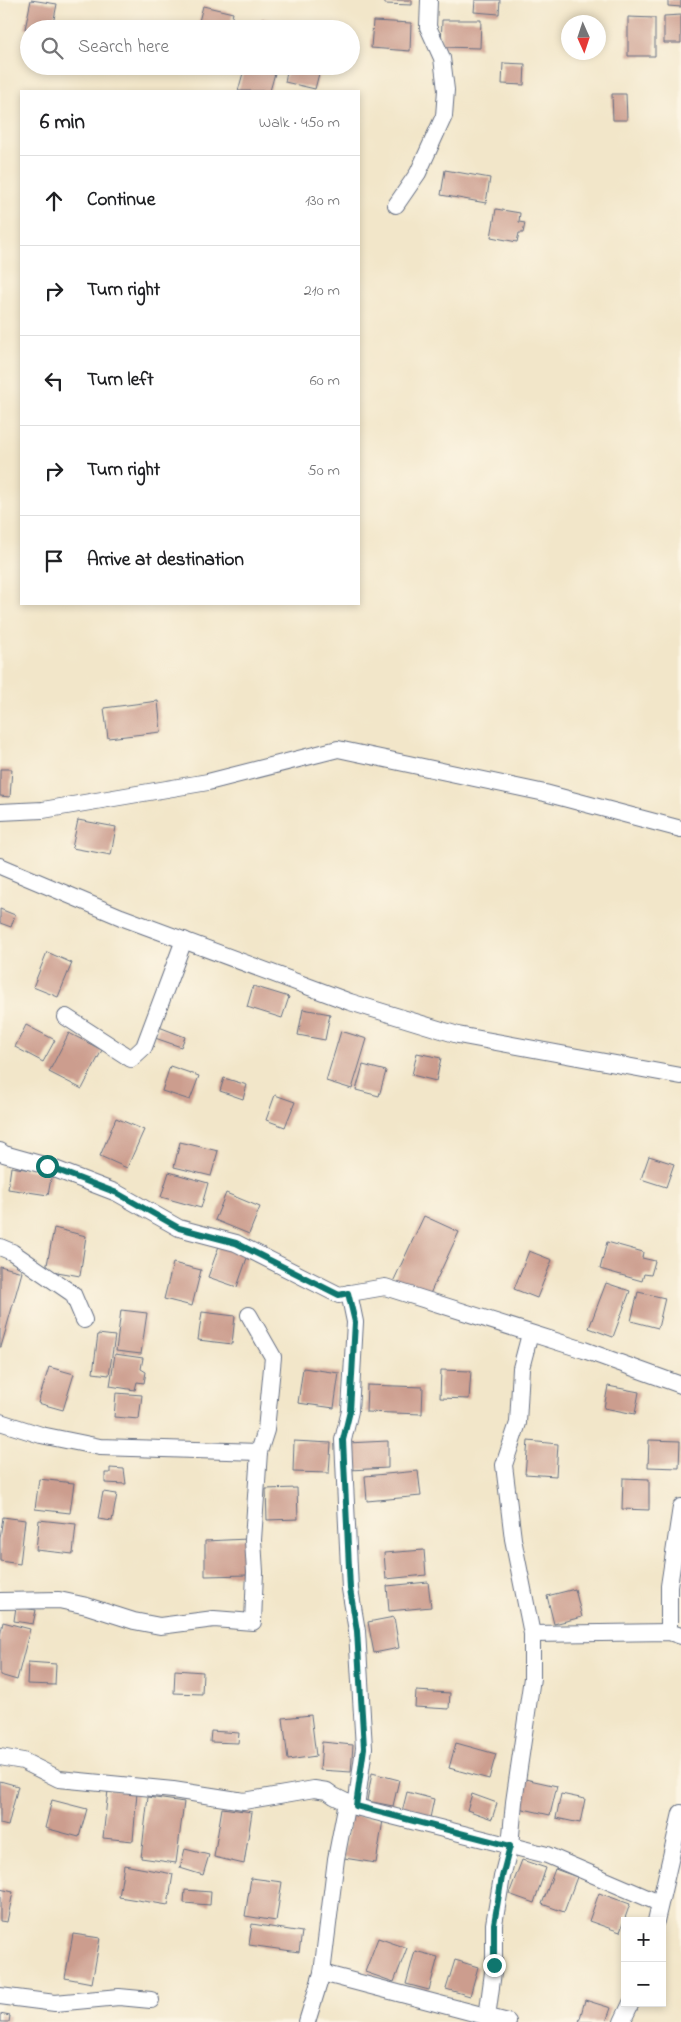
<!DOCTYPE html>
<html lang="en">
<head>
<meta charset="utf-8">
<style>
	:root { --surface:#fff; --page:#f6f6f6; --text:#202124; --muted:#757577; --line:#e0e0e0 }
	body { margin:0; font-family:"Indie Flower",sans-serif; background:var(--page); color:var(--text) }
	.controls { position:absolute; right:15px; bottom:15px; display:grid; overflow:hidden; border-radius:0px; box-shadow:0 2px 8px #0003 }
	.controls button { width:45px; height:45px; display:grid; place-items:center; padding:0; border:0; border-bottom:1px solid var(--line); background:var(--surface); color:var(--text); font:25px sans-serif }
	.compass { position:absolute; left:561px; top:15px; width:45px; height:45px; border-radius:50%; background:var(--surface); box-shadow:0 2px 8px #0003; rotate:177deg }
	.stop { position:absolute; width:15px; height:15px; margin:-11px; border:4px solid #0f766e; border-radius:50%; background:#fff }
	.stop.end { background:#0f766e; border-color:#fff; box-shadow:0 1px 5px #0008 }
	.list { margin:0; padding:0; list-style:none }
	h2 { display:flex; justify-content:space-between; align-items:center; height:65px; margin:0; padding:0 20px; font-size:21px }
	h2 small { font-size:16px; font-weight:400; color:var(--muted) }
	.list li { display:grid; grid-template-columns:32px 1fr auto; gap:15px; align-items:center; box-sizing:border-box; height:90px; padding:0 20px; border-top:1px solid var(--line) }
	.list b { display:block; font-size:19px; white-space:nowrap }
	.list em { font-size:16px; font-style:normal; color:var(--muted) }
	.icon { flex:none; width:28px; height:28px; fill:none; stroke:currentColor; stroke-width:2; stroke-linecap:round; stroke-linejoin:round }
	.map { position:relative; flex:none; width:681px; height:2022px; overflow:hidden }
	.search { position:absolute; background:var(--surface); box-shadow:0 2px 8px #0003; left:20px; top:20px; width:340px; height:55px; display:flex; align-items:center; gap:12px; box-sizing:border-box; padding:0 18px; border-radius:28px; color:var(--muted); font-size:19px }
	.panel { position:absolute; background:var(--surface); box-shadow:0 2px 8px #0003; left:20px; top:90px; width:340px; height:515px; border-radius:0px }
	.map>svg:first-child { display:block }
	.building { fill:#cc9d8e }
	.lines { fill:none; stroke-linecap:round; stroke-linejoin:round }
	.street-casing { stroke:#666f83; stroke-width:18 }
	.street { stroke:#fff; stroke-width:16 }
	.route { stroke:#0f766e; stroke-width:6 }
</style>
</head>
<body>
<div class="map">
<svg width="681" height="2022" viewBox="0 0 681 2022">
	<rect width="100%" height="100%" fill="#fcf5e5"/>
	<filter id="ink" filterUnits="userSpaceOnUse"><feTurbulence type="fractalNoise" baseFrequency=".02" numOctaves="2"/><feDisplacementMap in="SourceGraphic" scale="10" xChannelSelector="R" yChannelSelector="G"/><feConvolveMatrix kernelMatrix="1 2 1 2 8 2 1 2 1" color-interpolation-filters="sRGB"/></filter>
	<filter id="wash" filterUnits="userSpaceOnUse"><feTurbulence type="fractalNoise" baseFrequency=".0096" numOctaves="4" result="noise"/><feDisplacementMap in="SourceGraphic" scale="20" xChannelSelector="R" yChannelSelector="G"/><feGaussianBlur stdDeviation="1.12" result="paint"/><feColorMatrix in="noise" values="0 0 0 0 0 0 0 0 0 0 0 0 0 0 0 0 0 1.4 0 .05"/><feComposite in="paint" operator="in"/></filter>
	<g filter="url(#wash)">
		<rect width="100%" height="100%" fill="#f2e6c9"/>
		<g id="blocks">
			<!-- building -->
			<g class="building">
				<path d="M31,0l26,4 -5,25h-27z"/>
				<path d="M385,0h27v5l-27,-1z"/>
				<path d="M475,0h25l-1,14 -25,-2z"/>
				<path d="M668,0h13v7l-13,-1z"/>
				<path d="M203,6l30,7 -4,16h-32z"/>
				<path d="M681,15v28h-17v-27z"/>
				<path d="M628,17l27,1v38h-27z"/>
				<path d="M262,18l32,7 -1,4h-33z"/>
				<path d="M442,20h39l-1,28 -39,-1z"/>
				<path d="M373,21l38,2 -1,28 -39,-3z"/>
				<path d="M24,36h5v14l-7,-1z"/>
				<path d="M503,63l22,1 -1,21 -22,-1z"/>
				<path d="M245,66h32l-7,25h-32z"/>
				<path d="M288,66h33l-6,23 -30,-7z"/>
				<path d="M612,94h14l1,26h-14z"/>
				<path d="M445,170l45,8 -4,25 -45,-8z"/>
				<path d="M496,209l24,4 -1,9 6,1 -2,10h-4l-2,9 -26,-5z"/>
				<path d="M158,701l3,31 -53,6 -4,-30z"/>
				<path d="M0,769h12l-2,28 -10,-1z"/>
				<path d="M78,820l38,7 -5,28 -39,-7z"/>
				<path d="M0,909l15,6 -4,12 -11,-4z"/>
				<path d="M47,952l25,11 -14,34 -25,-10z"/>
				<path d="M253,986l36,11 -7,21 -35,-11z"/>
				<path d="M303,1009l27,5 -5,26 -27,-5z"/>
				<path d="M26,1025l29,15 -12,22 -28,-15z"/>
				<path d="M159,1027l26,10 -4,10 -26,-9z"/>
				<path d="M341,1031l26,8 -15,50 -26,-8z"/>
				<path d="M69,1033l33,17 -20,39 -33,-17z"/>
				<path d="M417,1053l24,5 -5,23 -24,-6z"/>
				<path d="M363,1065l23,6 -7,25 -23,-6z"/>
				<path d="M170,1066l29,10 -9,24 -28,-9z"/>
				<path d="M224,1078l23,7 -4,14 -23,-8z"/>
				<path d="M275,1095l20,7 -10,25 -19,-7z"/>
				<path d="M116,1118l28,12 -17,38 -27,-12z"/>
				<path d="M180,1142l38,9 -7,25 -37,-9z"/>
				<path d="M649,1156l25,8 -8,23 -25,-8z"/>
				<path d="M11,1167l41,6 -4,22 -40,-6z"/>
				<path d="M169,1172l39,11 -7,25 -40,-11z"/>
				<path d="M226,1193l34,14 -11,27 -34,-14z"/>
				<path d="M424,1216l35,16 -31,66 -35,-16z"/>
				<path d="M54,1228l32,8 -6,40 -34,-6z"/>
				<path d="M607,1242l36,10 -1,6 13,3 -4,14 -7,-1 -2,7 -42,-12z"/>
				<path d="M219,1246l29,9 -11,32 -29,-10z"/>
				<path d="M529,1251l23,9 -15,38 -23,-9z"/>
				<path d="M173,1263l28,7 -9,36 -28,-7z"/>
				<path d="M0,1266l22,6 -21,75h-1z"/>
				<path d="M606,1283l24,8 -17,46 -24,-9z"/>
				<path d="M638,1292l27,6 -7,30 -27,-7z"/>
				<path d="M121,1310l26,3 -6,41 -25,-3z"/>
				<path d="M202,1312l33,4 -3,28 -34,-4z"/>
				<path d="M98,1334l17,2 -6,39 -16,-2z"/>
				<path d="M115,1354l28,4 -2,11 5,3 -2,11 -7,-1 -2,8 -25,-4z"/>
				<path d="M49,1367l25,7 -11,36 -25,-7z"/>
				<path d="M303,1368l36,5 -5,35 -36,-5z"/>
				<path d="M441,1370l30,1 -2,28 -29,-1z"/>
				<path d="M367,1385l56,2 -1,27 -56,-2z"/>
				<path d="M608,1386l31,6 -4,22 -31,-6z"/>
				<path d="M116,1393l26,2 -3,24 -25,-2z"/>
				<path d="M649,1440l31,1 -1,27 -31,-1z"/>
				<path d="M294,1441l37,2 -2,30 -36,-1z"/>
				<path d="M388,1441v27l-39,2 -2,-27z"/>
				<path d="M528,1441l30,3 -2,32 -31,-2z"/>
				<path d="M110,1468l14,1 2,15 -21,-1v-10h5z"/>
				<path d="M418,1471l3,25 -54,5 -2,-25z"/>
				<path d="M623,1478l26,1v31l-27,-1z"/>
				<path d="M39,1479l35,4 -4,30 -35,-4z"/>
				<path d="M297,1488l1,31 -31,1 -1,-31z"/>
				<path d="M103,1492l14,2 -5,27 -14,-2z"/>
				<path d="M3,1517l22,3 -5,44 -20,-3v-23z"/>
				<path d="M39,1520l37,4 -3,30 -37,-4z"/>
				<path d="M248,1539l1,36 -44,1v-35z"/>
				<path d="M424,1550l2,25 -40,4 -2,-26z"/>
				<path d="M428,1582l3,25 -42,4 -2,-25z"/>
				<path d="M575,1589l7,28 -28,7 -7,-28z"/>
				<path d="M16,1607l20,3 -3,14 -19,-3z"/>
				<path d="M394,1617l5,31 -25,5 -6,-31z"/>
				<path d="M3,1622l27,7 -13,51 -17,-5v-39z"/>
				<path d="M28,1662l28,2 -1,21 -28,-1z"/>
				<path d="M175,1670l28,2 -1,22 -28,-1z"/>
				<path d="M416,1691l34,2 -1,16 -34,-2z"/>
				<path d="M311,1715l5,41 -28,4 -5,-42z"/>
				<path d="M211,1731l28,2 -1,10 -28,-1z"/>
				<path d="M322,1742l31,3 -2,27 -31,-2z"/>
				<path d="M456,1743l40,11 -7,25 -40,-11z"/>
				<path d="M372,1773l27,7 -6,26 -26,-5z"/>
				<path d="M525,1779l32,7 -7,29 -31,-7z"/>
				<path d="M0,1781l18,5 -10,40 -8,-2z"/>
				<path d="M108,1790l29,2 -4,49 -30,-3z"/>
				<path d="M407,1792l27,7 -4,19 -28,-6z"/>
				<path d="M472,1794l25,9 -5,16 -25,-9z"/>
				<path d="M561,1794l24,5 -5,24 -24,-5z"/>
				<path d="M148,1797l36,5 -8,61 -35,-5z"/>
				<path d="M52,1800l35,9 -8,28 -34,-9z"/>
				<path d="M222,1808l30,4 -8,52 -30,-7z"/>
				<path d="M351,1815l32,5 -7,43 -32,-5z"/>
				<path d="M185,1849l24,6 -6,20 -23,-7z"/>
				<path d="M522,1860l24,8 -12,35 -25,-9z"/>
				<path d="M124,1865l49,9 -5,31 -49,-8z"/>
				<path d="M555,1869l22,8 -13,35 -22,-8z"/>
				<path d="M251,1878l31,4 -6,39 -31,-5z"/>
				<path d="M0,1889l13,3 -6,30 -7,-1z"/>
				<path d="M185,1890l26,2 -1,13 -26,-2z"/>
				<path d="M599,1893l31,11 -10,28 -31,-11z"/>
				<path d="M252,1924l50,8 -3,20 -50,-7z"/>
				<path d="M73,1934l27,4 -8,45 -27,-5z"/>
				<path d="M378,1938l29,10 -13,34 -29,-10z"/>
				<path d="M415,1951l23,6 -9,33 -23,-6z"/>
				<path d="M455,1960l23,7 -8,29 -24,-7z"/>
				<path d="M585,2000l26,8 -5,14h-27z"/>
				<path d="M0,2014l10,2 -1,6h-9z"/>
			</g>
		</g>
	</g>
	<g filter="url(#ink)">
		<use href="#blocks" fill-opacity="0" stroke="#666f83" stroke-width="1"/>
		<g class="lines">
			<!-- street casing -->
			<g class="street-casing">
				<g id="street">
					<path d="M396,205l22,-32 26,-57 2,-26 -4,-32 -14,-31 1,-27"/>
					<path d="M0,812l43,-2 165,-28 130,-33 207,44 136,36"/>
					<path d="M0,866l121,51 229,85 108,33 223,41"/>
					<path d="M66,1017l65,42 13,-12 40,-107"/>
					<path d="M0,1151l4,3 43,12 70,27 62,35 57,15 103,52 46,-8 199,63 97,35"/>
					<path d="M0,1247l12,5 61,42 11,26"/>
					<path d="M349,1293l6,29 -5,89 -7,29 7,149 7,42 7,117 -8,59 191,48 112,48"/>
					<path d="M530,1334l-9,34 -3,55 -14,42 9,74 19,95 137,-2 12,4"/>
					<path d="M0,1422l41,13 59,12 159,5"/>
					<path d="M0,1601l59,-1 28,6 47,15 26,5 54,-7 39,3 2,-50 -2,-32 6,-88 7,-22 7,-73 -24,-42"/>
					<path d="M669,1632v-46l12,-79"/>
					<path d="M0,1757l23,4 36,18 114,11 71,11 70,-12 13,2 7,5 22,11"/>
					<path d="M656,1921l25,-108"/>
					<path d="M322,1973l186,49"/>
					<path d="M0,1996l55,7 64,-6 32,3"/>
					<path d="M487,2017l7,-52v-41l8,-47 8,-31 4,-44 18,-124v-44"/>
					<path d="M307,2022l15,-49 14,-114 11,-57"/>
					<path d="M622,2022l9,-19"/>
				</g>
			</g>
			<!-- street -->
			<use href="#street" class="street"/>
		</g>
	</g>
	<g class="lines" filter="url(#ink)">
		<!-- route -->
		<path class="route" d="M47,1166l70,27 62,35 57,15 103,52 9,-2 7,29 -5,89 -7,29 7,149 7,42 7,117 -8,58 154,40 -8,31 -8,47v41"/>
	</g>
</svg>
<div class="controls">
<button>+</button>
<button>−</button>
</div>
<svg class="compass" viewBox="-18 -18 36 36"><path d="M0-13l5 13h-10z" fill="#e53935"/><path d="M0 13l5-13h-10z" fill="#757577"/></svg>
<div class="stop" style="left:47px;top:1166px"></div>
<div class="stop end" style="left:494px;top:1965px"></div>
<div class="search"><svg class="icon" aria-label="search" viewBox="0 0 24 24"><circle cx="10" cy="10" r="6"/><path d="M15 15l6 6"/></svg>Search here</div>
<section class="panel">
<h2>6 min<small>Walk · 450 m</small></h2>
<ul class="list">
<li><svg class="icon" aria-label="ahead" viewBox="0 0 24 24"><path d="M12 20V5M6 11l6-6 6 6"/></svg><div><b>Continue</b></div><em>130 m</em></li>
<li><svg class="icon" aria-label="right" viewBox="0 0 24 24"><path d="M7 20v-9h11M14 6l5 5-5 5"/></svg><div><b>Turn right</b></div><em>210 m</em></li>
<li><svg class="icon" aria-label="left" viewBox="0 0 24 24"><path d="M17 20v-9H6M10 6l-5 5 5 5"/></svg><div><b>Turn left</b></div><em>60 m</em></li>
<li><svg class="icon" aria-label="right" viewBox="0 0 24 24"><path d="M7 20v-9h11M14 6l5 5-5 5"/></svg><div><b>Turn right</b></div><em>50 m</em></li>
<li><svg class="icon" aria-label="arrive" viewBox="0 0 24 24"><path d="M6 21V4h12l-3 4 3 4H6"/></svg><div><b>Arrive at destination</b></div></li>
</ul>
</section>
</div>
</body>
</html>
